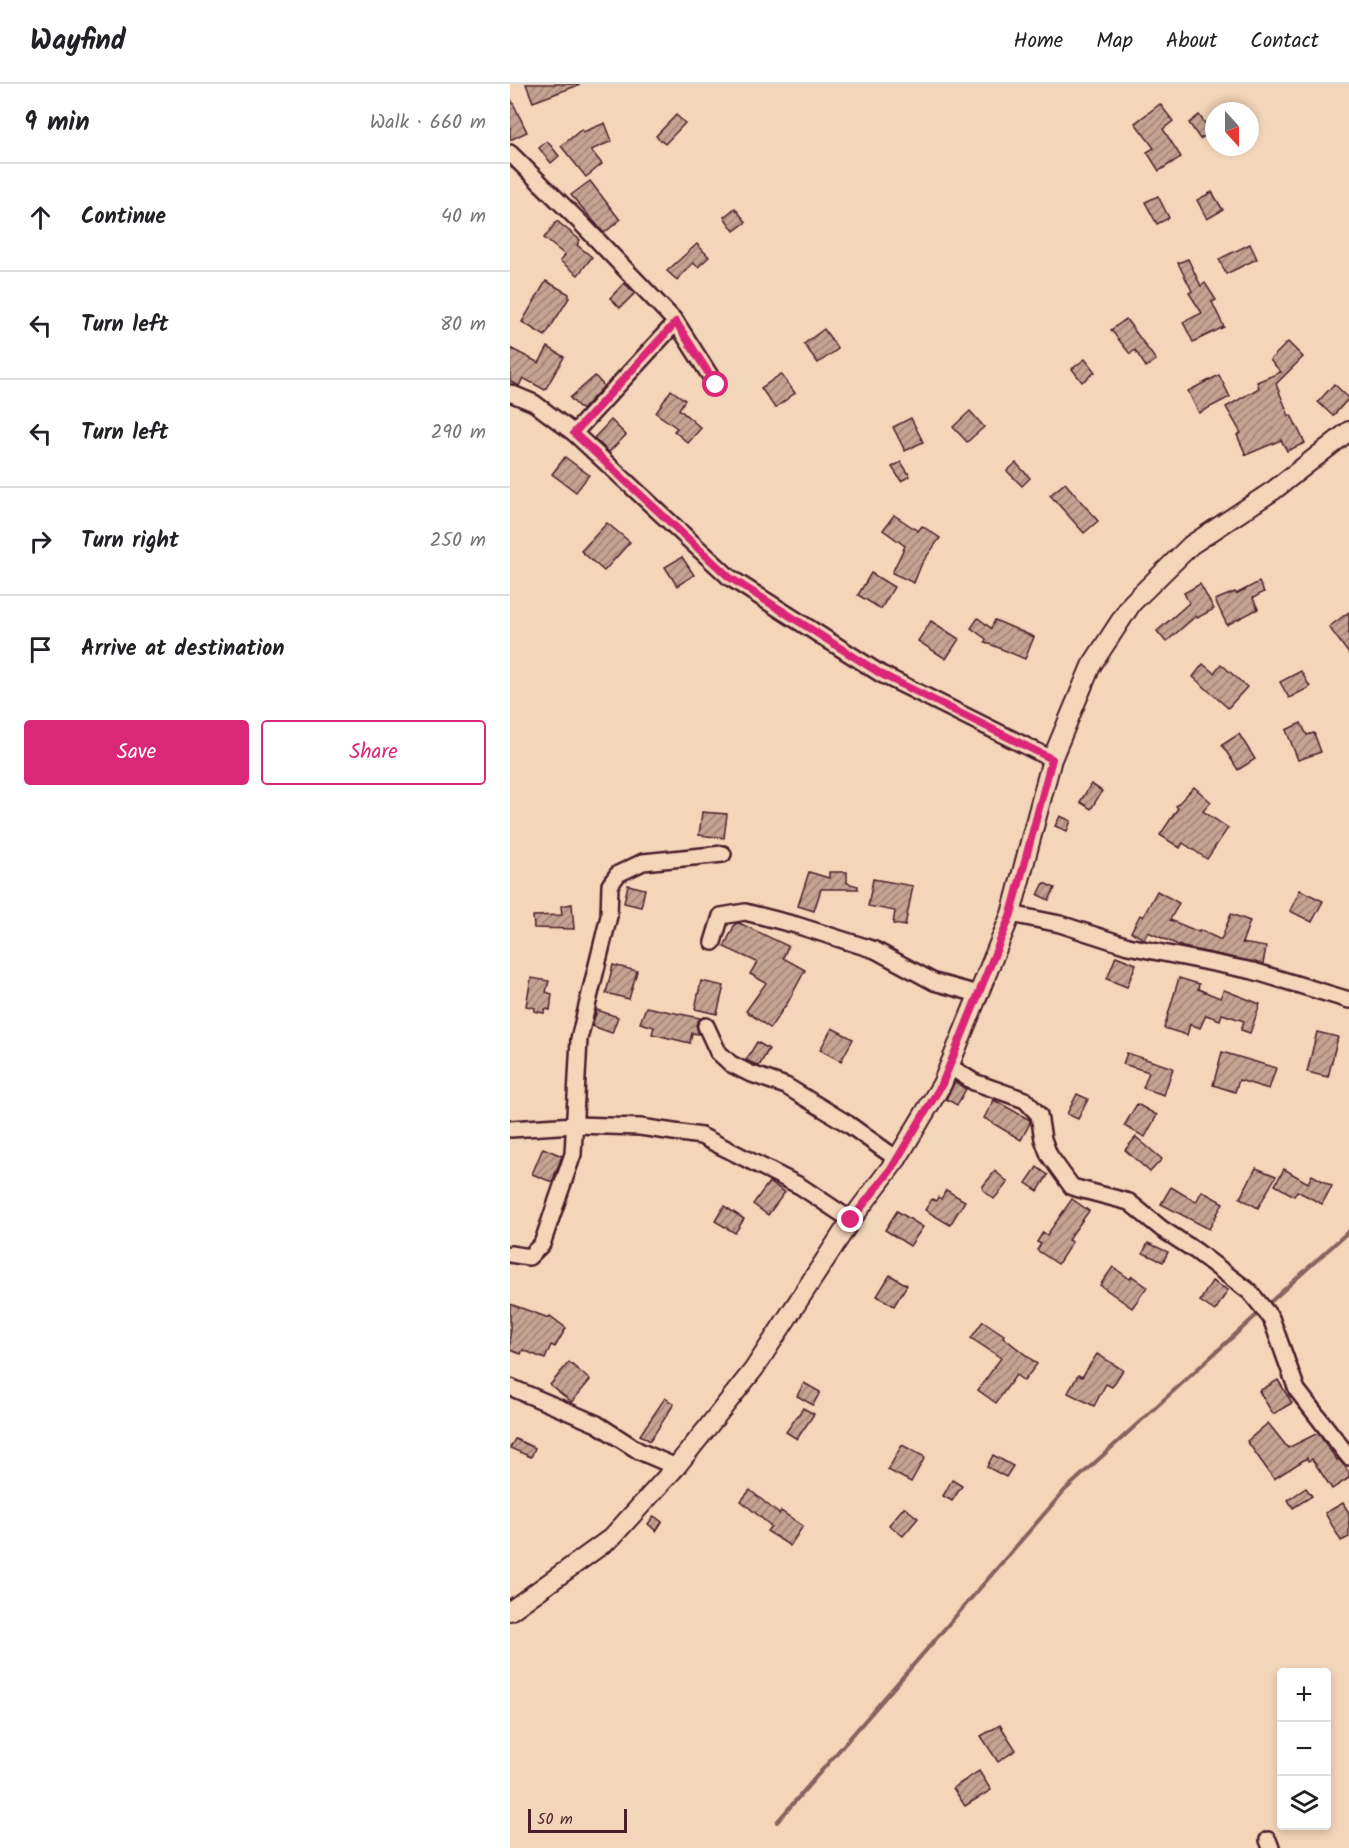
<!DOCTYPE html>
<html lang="en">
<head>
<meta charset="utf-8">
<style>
	:root { --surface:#fff; --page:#f6f6f6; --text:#202124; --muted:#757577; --line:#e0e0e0; --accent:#db2777 }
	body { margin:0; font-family:Kalam,sans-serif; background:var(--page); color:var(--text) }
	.controls { position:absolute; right:18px; bottom:18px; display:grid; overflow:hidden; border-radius:6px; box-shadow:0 3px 9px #0003 }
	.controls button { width:54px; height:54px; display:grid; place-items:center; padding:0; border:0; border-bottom:2px solid var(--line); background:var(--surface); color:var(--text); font:30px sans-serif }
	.compass { position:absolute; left:695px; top:18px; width:54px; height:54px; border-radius:50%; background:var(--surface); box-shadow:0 3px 9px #0003; rotate:159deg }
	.scale { position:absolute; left:18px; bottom:15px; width:99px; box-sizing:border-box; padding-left:6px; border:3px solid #4a1f2b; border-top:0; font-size:16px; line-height:21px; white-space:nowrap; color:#4a1f2b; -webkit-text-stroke:4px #f3d5b9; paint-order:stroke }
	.stop { position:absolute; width:18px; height:18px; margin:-14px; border:4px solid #db2777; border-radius:50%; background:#fff }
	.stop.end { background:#db2777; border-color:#fff; box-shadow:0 2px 6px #0008 }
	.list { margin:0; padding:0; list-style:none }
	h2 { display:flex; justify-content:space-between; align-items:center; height:78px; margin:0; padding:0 24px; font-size:26px }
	h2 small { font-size:20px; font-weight:400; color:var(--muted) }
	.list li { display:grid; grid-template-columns:39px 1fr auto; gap:18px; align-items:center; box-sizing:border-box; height:108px; padding:0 24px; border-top:2px solid var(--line) }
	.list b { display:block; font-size:22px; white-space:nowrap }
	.list em { font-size:20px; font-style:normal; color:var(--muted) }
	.actions { display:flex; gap:12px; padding:18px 24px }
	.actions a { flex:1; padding:14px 0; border:2px solid var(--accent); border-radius:6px; text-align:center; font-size:21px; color:var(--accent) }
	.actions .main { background:var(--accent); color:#fff }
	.icon { flex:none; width:33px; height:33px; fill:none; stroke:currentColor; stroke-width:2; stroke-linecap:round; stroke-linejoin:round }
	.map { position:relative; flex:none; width:839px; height:1764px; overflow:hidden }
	header { display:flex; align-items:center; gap:36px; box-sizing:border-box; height:84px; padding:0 30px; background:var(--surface); border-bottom:2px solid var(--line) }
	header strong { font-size:28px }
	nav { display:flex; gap:33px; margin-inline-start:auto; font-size:21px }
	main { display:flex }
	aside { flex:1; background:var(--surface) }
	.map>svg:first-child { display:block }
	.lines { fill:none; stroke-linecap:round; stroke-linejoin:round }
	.stream { stroke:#88625f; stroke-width:4 }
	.building { fill:url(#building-hatch); stroke:#4a1f2b; stroke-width:1.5 }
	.minor-casing { stroke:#4a1f2b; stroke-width:20 }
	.tertiary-casing { stroke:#4a1f2b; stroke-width:22 }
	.minor { stroke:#f3d5b9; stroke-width:15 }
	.tertiary { stroke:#f3d5b9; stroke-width:18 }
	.route { stroke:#db2777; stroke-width:8 }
</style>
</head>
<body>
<header>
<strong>Wayfind</strong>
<nav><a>Home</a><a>Map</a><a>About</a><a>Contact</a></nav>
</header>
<main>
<aside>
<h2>9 min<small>Walk · 660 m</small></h2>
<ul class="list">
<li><svg class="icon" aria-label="ahead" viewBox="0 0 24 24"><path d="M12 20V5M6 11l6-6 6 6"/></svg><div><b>Continue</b></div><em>40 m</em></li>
<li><svg class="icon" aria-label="left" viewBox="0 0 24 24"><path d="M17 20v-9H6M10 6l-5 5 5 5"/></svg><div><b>Turn left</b></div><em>80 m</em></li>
<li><svg class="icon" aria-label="left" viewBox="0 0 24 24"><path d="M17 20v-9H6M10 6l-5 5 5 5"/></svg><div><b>Turn left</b></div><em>290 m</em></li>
<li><svg class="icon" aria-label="right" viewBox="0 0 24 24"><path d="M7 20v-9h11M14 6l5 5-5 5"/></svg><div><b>Turn right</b></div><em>250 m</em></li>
<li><svg class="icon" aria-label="arrive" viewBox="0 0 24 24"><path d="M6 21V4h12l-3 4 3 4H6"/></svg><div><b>Arrive at destination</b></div></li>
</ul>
<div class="actions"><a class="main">Save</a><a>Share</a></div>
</aside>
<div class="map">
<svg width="839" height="1764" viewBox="0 0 839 1764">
	<defs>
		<pattern id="building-hatch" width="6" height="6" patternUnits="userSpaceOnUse" patternTransform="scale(1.5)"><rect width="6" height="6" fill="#c3a392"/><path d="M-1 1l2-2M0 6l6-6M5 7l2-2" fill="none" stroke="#a08477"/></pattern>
	</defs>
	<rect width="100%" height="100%" fill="#f3d5b9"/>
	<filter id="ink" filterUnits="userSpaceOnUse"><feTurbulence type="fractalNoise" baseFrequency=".0167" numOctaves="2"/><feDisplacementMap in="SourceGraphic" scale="12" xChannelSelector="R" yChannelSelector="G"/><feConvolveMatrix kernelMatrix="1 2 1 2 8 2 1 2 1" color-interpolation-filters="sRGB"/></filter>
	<g filter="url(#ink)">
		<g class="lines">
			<!-- stream -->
			<g class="stream">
				<path d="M756,1222l83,-75"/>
				<path d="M267,1738l288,-332 196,-179"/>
			</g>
		</g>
		<!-- building -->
		<g class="building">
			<path d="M16,0h52l1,1 -46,17z"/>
			<path d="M0,13l17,35 -17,8z"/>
			<path d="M650,20l13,17 -10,8 18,28 -22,14 -12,-19 7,-4 -19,-25z"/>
			<path d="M166,31l9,8 -20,21 -9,-8z"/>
			<path d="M689,31l12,17 -11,7 -11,-16z"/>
			<path d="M95,39l7,18 -21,9 11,14 -16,13 -25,-31 21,-17 1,3z"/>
			<path d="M37,57l12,15 -8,7 -12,-15z"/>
			<path d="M80,97l30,39 -16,13 -33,-38z"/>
			<path d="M702,108l11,18 -16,9 -10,-19z"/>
			<path d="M648,112l11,22 -12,6 -12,-22z"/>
			<path d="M225,124l11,14 -12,9 -10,-14z"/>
			<path d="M47,137l23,19 -3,5 15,12 -14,18 -18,-14 5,-6 -21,-17z"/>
			<path d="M187,160l12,13 -11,10 -5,-4 -16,17 -10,-9z"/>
			<path d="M740,160l7,15 -31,15 -7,-15z"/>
			<path d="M678,175l13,27 4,-3 11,17 -4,2 12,25 -31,15 -10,-20 19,-9 -13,-20 3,-2 -14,-28z"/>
			<path d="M36,197l23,13v4l-24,38 -23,-14z"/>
			<path d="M114,199l11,10 -15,15 -10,-10z"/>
			<path d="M616,235l30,41 -10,7 -11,-17 -5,4 -19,-24z"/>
			<path d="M314,245l14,20 -20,14 -14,-19z"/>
			<path d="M778,258l15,15 -27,27 13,32 2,-1 14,28 -18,8 -6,-11 -35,15 -9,-20 4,-2 -15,-26 33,-19 -2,-6 24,-10 -11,-12z"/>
			<path d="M38,263l16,10 -19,33 -22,-12 -4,8 -9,-5v-33l29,15z"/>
			<path d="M575,275l10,13 -13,10 -10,-13z"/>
			<path d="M271,290l14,19 -20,15 -14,-20z"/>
			<path d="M709,291l11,22 -31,16 -11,-22z"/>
			<path d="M85,292l9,10 -22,24 -12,-12z"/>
			<path d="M824,300l15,14 -16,18 -15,-14z"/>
			<path d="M161,306l14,10 -6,9 22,19 -13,15 -14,-12 3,-3 -21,-15z"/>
			<path d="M460,327l14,16 -17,15 -14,-15z"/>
			<path d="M401,334l12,24 -18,9 -12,-24z"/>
			<path d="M101,336l15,15 -17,17 -15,-14z"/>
			<path d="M55,373l24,18 -13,17 -24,-18z"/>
			<path d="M391,378l9,14 -9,5 -9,-14z"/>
			<path d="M506,379l14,15 -8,8 -15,-15z"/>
			<path d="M555,399l33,38 -14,12 -34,-38z"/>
			<path d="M384,431l24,16 4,-5 18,12 -18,25 -8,20 -22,-10 13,-27 -22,-16z"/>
			<path d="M97,439l23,19 -26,29 -23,-20z"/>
			<path d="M172,473l12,18 -17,11 -12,-19z"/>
			<path d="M361,489l23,14 -13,22 -23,-14z"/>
			<path d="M749,498l5,10 -11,6 5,11 -31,16 -12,-25 20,-8 1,2z"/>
			<path d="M690,500l14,25 -17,9 -1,-2 -30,26 -9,-11 32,-28 -5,-10z"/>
			<path d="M839,528v42l-20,-27z"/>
			<path d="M468,534l13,10 4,-8 39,17 -9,22 -40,-17 1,-3 -15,-11z"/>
			<path d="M421,537l28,18 -13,20 -28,-18z"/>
			<path d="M693,580l11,9 7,-9 26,23 -19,21 -35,-31z"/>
			<path d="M791,587l9,16 -21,11 -9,-16z"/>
			<path d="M791,639l6,12 7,-2 7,19 -23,8 -12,-30z"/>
			<path d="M729,650l16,25 -17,11 -16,-25z"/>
			<path d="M581,700l11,7 -11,18 -11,-7z"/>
			<path d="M684,703l17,15 -8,9 25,17 -21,31 -24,-16 -3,5 -20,-13 18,-27 -2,-2z"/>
			<path d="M192,728l25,2 -3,24 -25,-3z"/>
			<path d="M550,732l11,5 -4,10 -12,-5z"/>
			<path d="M299,788l20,6v-6h18v11l11,3v3h-37l-7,22 -16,-5z"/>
			<path d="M363,795l40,7 -8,40 -12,-2 2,-13 -27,-5z"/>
			<path d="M534,799l11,5 -6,12 -11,-5z"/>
			<path d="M118,801l17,4 -4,18 -17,-4z"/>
			<path d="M790,806l23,11 -11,21 -22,-11z"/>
			<path d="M647,807l22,12 -9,17 29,12 1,-2 21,10 10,-26 19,7 -8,22 24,4 -3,17 -80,-17 -35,-15 -4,7 -13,-7 9,-17 3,2z"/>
			<path d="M62,820l2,25 -40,-1 -1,-12 29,-1 -1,-9z"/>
			<path d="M229,839l49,23 -5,12 22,12 -17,32 -18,26 -24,-17 20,-28 -16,-9 7,-12 -33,-15 11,-23z"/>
			<path d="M606,872l20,8 -9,23 -20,-8z"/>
			<path d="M103,881l24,6 -8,28 -23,-6z"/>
			<path d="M21,894l18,3 -3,11 6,2 -2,16 -5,-1 -1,4 -10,-2 1,-3 -9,-2z"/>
			<path d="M669,894l20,6 -1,5 22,9 4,-8 36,14 -10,29 -9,-3 3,-9 -22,-7 -2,6 -14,-5 -6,13 -10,-4 -3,11 -23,-7z"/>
			<path d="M191,897l23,5 -7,28 -22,-5z"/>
			<path d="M136,923l54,11 -4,7 3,9 -7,-1 -2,10 -38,-9 2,-7 -14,-4z"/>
			<path d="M87,926l21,7 -6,16 -20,-7z"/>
			<path d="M322,944l21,11 -12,22 -21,-11z"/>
			<path d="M807,948l21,5 -10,40 -21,-5z"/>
			<path d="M247,958l12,7 -10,17 -13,-6z"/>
			<path d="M712,968l54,16 -7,21 -30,-9 -4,12 -22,-7z"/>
			<path d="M617,969l46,15 -9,27 -21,-7 6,-16 -26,-8z"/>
			<path d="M445,998l11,7 -9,16 -11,-6z"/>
			<path d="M567,1010l11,5 -10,20 -11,-5z"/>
			<path d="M484,1016l36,20v3l-9,17 -37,-22z"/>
			<path d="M627,1020l20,11 -12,22 -21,-11z"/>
			<path d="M626,1053l26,22 -12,13 -25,-22z"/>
			<path d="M33,1064l19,8 -10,26 -20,-8z"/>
			<path d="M527,1083l11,8 -10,16 -12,-8z"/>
			<path d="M746,1084l20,8 -18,32 -18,-10z"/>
			<path d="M774,1085l24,14 4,-8 20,11 -10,18 -25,-13 -3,5 -19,-11z"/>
			<path d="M485,1087l13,11 -14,17 -11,-9v-4z"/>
			<path d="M259,1098l16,10 -17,23 -15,-11z"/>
			<path d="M661,1103l25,15 6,-11 21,12 -14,26 -48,-25z"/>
			<path d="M436,1106l19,11 -15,24 -25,-15 7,-11 4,2 2,-4 3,2z"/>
			<path d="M562,1115l17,12 -21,29 4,2 -14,22 -21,-14 4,-6 -4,-2 6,-10 4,3z"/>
			<path d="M214,1122l20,13 -9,14 -20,-12z"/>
			<path d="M387,1127l26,16 -13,19 -25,-16z"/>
			<path d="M638,1159l20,9 -5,10 -20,-9z"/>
			<path d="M603,1183l17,12 2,-3 15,11 -15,21 -32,-23z"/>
			<path d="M380,1191l17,10 -13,21 -17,-10z"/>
			<path d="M702,1197l16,9 -13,21 -15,-10z"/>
			<path d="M0,1220l39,14 1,-2 16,12 -11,19 -4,-2 -6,14 -22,-9 -2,4 -11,-4z"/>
			<path d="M473,1237l21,14 -1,2 34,27 -13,17 -8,-6 -20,28 -18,-13 23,-32 -30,-20z"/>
			<path d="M587,1270l26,16 -11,17 -6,-3 -12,22 -26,-13 10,-18 4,2z"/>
			<path d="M59,1278l21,18 -18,22 -22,-17z"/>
			<path d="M768,1296l14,23 -19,11 -14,-23z"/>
			<path d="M294,1299l16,9 -7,13 -16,-9z"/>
			<path d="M155,1314l9,6 -24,37 -10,-6z"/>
			<path d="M293,1324l11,6 -17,25 -11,-7z"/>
			<path d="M758,1339l20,25 30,-15 19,27 1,-1 6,6 5,8v5l-17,11 -20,-30 -4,2 -1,-3 -33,21 -27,-38z"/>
			<path d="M5,1355l20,9 -4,9 -21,-9z"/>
			<path d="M392,1361l23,12 -14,25 -23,-12z"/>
			<path d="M483,1371l20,11 -7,11 -19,-10z"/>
			<path d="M442,1396l10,6 -10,15 -9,-5z"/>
			<path d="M796,1404l6,8 -19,12 -5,-8z"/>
			<path d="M240,1406l29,24 2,-3 22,15 -13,20 -23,-15 4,-5 -30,-25z"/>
			<path d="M833,1419l6,10v24l-8,4 -16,-28z"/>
			<path d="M394,1423l14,11 -15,18 -14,-11z"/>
			<path d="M144,1432l8,6 -6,9 -8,-7z"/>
			<path d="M490,1641l16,25 -18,12 -17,-26z"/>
			<path d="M469,1687l12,19 -26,16 -12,-18z"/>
		</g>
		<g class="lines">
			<!-- minor casing -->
			<g class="minor-casing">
				<g id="minor">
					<path d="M0,69l70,69 96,100 40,63"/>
					<path d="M0,309l24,10 40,30 155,144 152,97 171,85"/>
					<path d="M64,349l102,-111"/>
					<path d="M501,830l49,10 68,22 125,25 96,29"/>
					<path d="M203,858l8,-26 24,-4 51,13 79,25 59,32 44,12"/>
					<path d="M196,942l12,26 13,12 18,9 37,13 62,38 49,35"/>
					<path d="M439,982l25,16 51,18 14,15 4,24 6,16 23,32 57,15 33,27 34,22 54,41 21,26 26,72 52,67"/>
					<path d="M0,1045l65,-4 65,2 61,9 99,50 51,34"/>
					<path d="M0,1170l19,3 13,-13 31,-90 6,-115 30,-123 1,-31 8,-11 25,-12 80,-8"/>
					<path d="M0,1303l87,37 42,27 37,16"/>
					<path d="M758,1756l3,8"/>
				</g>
			</g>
			<!-- tertiary casing -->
			<g class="tertiary-casing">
				<path id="tertiary" d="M0,1527l101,-73 65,-71 78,-98 97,-149 46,-61 45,-75 69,-170 41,-155 39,-93 41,-63 59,-58 83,-55 75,-59"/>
			</g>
			<!-- minor -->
			<use href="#minor" class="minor"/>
			<!-- tertiary -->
			<use href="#tertiary" class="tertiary"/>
		</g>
	</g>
	<g class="lines" filter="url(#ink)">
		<!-- route -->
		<path class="route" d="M206,301l-40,-63 -102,111 155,144 152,97 171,85 -41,155 -69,170 -52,87 -39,49"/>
	</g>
</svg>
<div class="controls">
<button>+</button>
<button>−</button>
<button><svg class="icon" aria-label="layers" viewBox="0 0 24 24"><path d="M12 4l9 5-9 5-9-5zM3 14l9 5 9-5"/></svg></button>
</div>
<svg class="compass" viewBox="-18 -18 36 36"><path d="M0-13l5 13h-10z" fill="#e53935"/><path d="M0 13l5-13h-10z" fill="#757577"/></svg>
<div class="scale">50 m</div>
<div class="stop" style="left:206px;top:301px"></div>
<div class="stop end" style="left:341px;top:1136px"></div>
</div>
</main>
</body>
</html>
